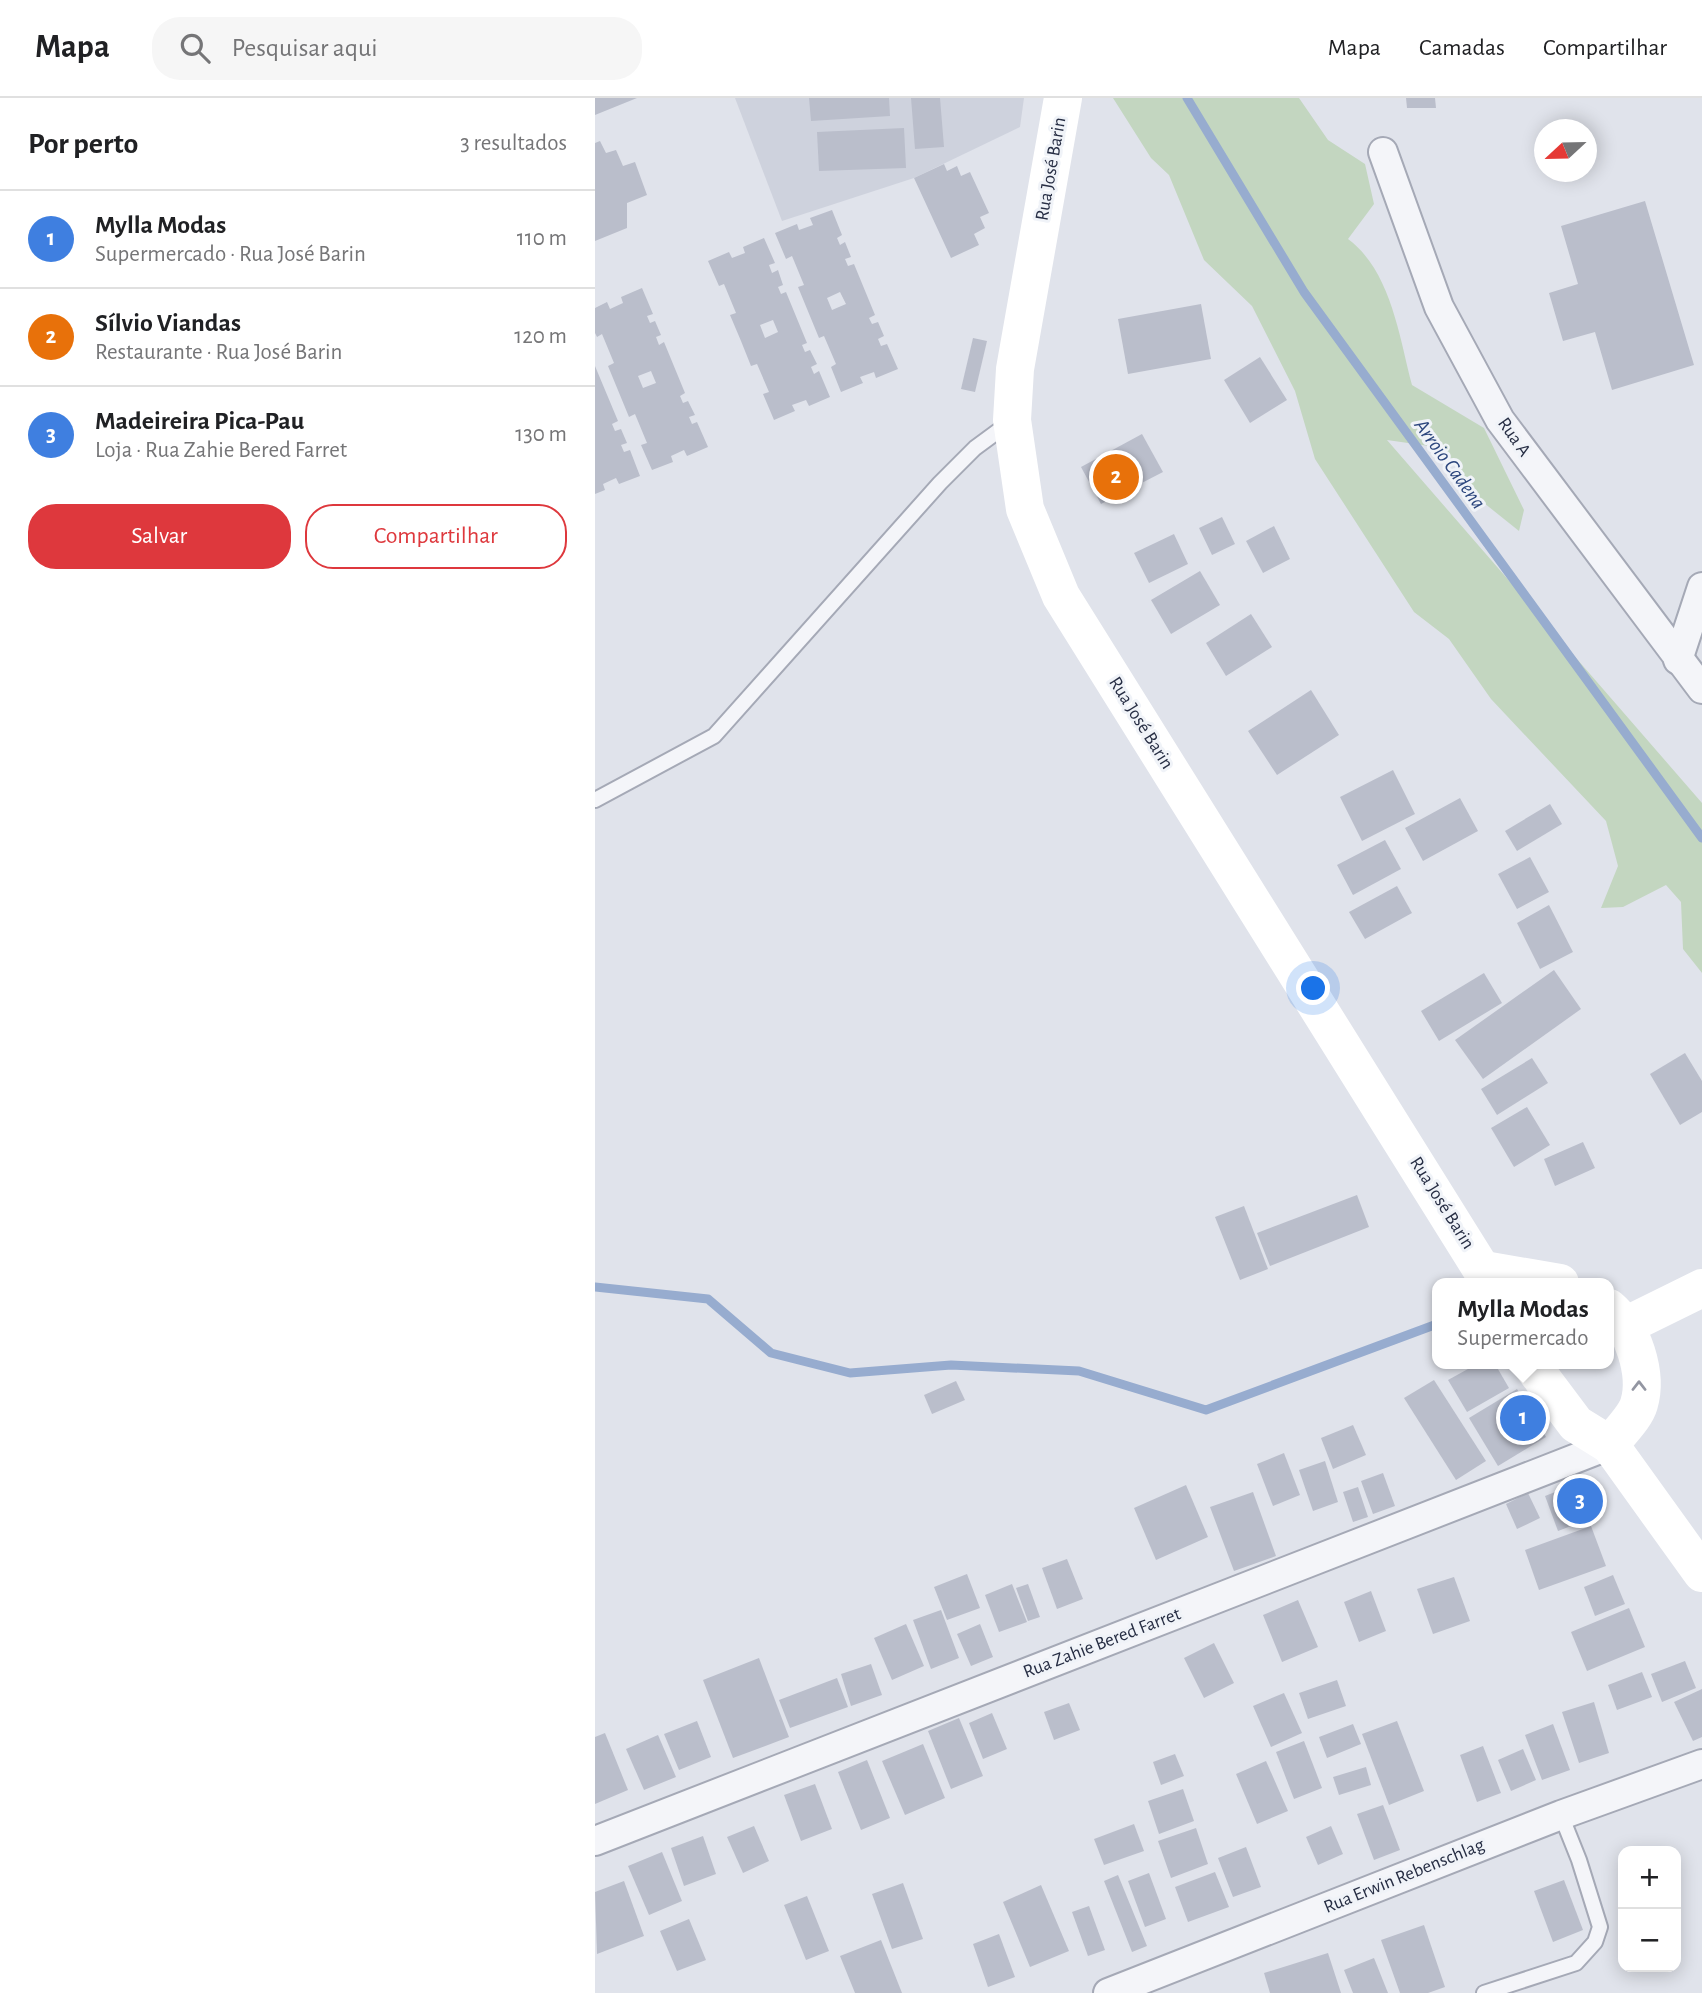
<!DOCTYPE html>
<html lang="pt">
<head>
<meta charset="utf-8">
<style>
	:root { --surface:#fff; --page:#f6f6f6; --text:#202124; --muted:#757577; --line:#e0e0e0; --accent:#de383d }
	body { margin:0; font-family:"Alegreya Sans",sans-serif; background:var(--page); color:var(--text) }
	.controls { position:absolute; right:21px; bottom:21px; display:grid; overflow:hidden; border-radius:14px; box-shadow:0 4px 18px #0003 }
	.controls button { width:63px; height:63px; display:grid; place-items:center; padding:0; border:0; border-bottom:2px solid var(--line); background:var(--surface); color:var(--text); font:35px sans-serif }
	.compass { position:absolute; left:939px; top:21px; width:63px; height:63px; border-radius:50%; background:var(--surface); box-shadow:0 4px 18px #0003; rotate:248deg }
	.you { position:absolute; left:719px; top:891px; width:24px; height:24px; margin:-18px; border:5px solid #fff; border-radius:50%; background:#1a73e8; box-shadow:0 0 0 10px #1a73e833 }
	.badge { display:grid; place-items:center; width:46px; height:46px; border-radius:50%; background:var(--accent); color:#fff; font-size:23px; font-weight:700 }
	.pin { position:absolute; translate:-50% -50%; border:4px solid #fff; box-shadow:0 2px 7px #0006 }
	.popup { position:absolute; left:837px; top:1180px; width:182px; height:91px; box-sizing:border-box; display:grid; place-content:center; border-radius:14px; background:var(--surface); filter:drop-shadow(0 2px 5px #0005); font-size:23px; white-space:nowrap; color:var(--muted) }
	.popup b { font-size:26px; color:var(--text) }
	.popup::after { content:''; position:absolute; left:50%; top:100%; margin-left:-14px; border:14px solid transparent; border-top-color:var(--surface) }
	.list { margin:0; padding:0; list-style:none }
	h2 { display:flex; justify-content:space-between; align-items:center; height:91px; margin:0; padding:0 28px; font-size:30px }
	h2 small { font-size:23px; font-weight:400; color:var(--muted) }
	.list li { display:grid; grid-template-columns:46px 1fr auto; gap:21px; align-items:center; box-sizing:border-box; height:98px; padding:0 28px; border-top:2px solid var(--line) }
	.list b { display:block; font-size:26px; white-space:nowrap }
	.list p { margin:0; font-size:23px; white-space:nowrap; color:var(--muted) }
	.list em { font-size:23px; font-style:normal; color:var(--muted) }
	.actions { display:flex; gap:14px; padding:21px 28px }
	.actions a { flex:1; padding:16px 0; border:2px solid var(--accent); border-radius:28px; text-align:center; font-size:24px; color:var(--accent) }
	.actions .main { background:var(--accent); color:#fff }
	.icon { flex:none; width:38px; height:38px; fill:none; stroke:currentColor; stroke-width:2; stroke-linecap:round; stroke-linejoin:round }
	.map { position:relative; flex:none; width:1107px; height:1895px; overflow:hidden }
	header { display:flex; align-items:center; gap:42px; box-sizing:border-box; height:98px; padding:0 35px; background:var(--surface); border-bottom:2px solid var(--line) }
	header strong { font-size:33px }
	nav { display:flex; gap:38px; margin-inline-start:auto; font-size:24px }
	.search { width:490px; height:63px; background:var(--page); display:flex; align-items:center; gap:18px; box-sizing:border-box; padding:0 24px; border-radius:28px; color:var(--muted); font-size:26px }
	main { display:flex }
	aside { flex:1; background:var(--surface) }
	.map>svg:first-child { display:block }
	.built { fill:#ced2dd }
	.green { fill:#c3d6c0 }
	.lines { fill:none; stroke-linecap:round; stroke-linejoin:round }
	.stream { stroke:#97accf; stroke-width:9 }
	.building { fill:#babecb; fill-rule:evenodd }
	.lane-casing { stroke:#a5a9b6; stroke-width:18 }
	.street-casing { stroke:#a5a9b6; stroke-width:32 }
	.lane { stroke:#f4f5f9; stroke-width:14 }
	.street { stroke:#f4f5f9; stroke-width:28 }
	.secondary { stroke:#fff; stroke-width:38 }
	.oneway { stroke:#9396a2 }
	.labels { text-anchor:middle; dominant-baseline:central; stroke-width:6; stroke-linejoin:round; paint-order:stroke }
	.street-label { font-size:19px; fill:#272e44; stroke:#f0f3f8 }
	.water-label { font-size:21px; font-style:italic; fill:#2c467d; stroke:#f0f3f8 }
</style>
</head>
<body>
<header>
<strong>Mapa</strong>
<div class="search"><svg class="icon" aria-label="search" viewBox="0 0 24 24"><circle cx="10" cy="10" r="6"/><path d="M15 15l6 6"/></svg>Pesquisar aqui</div>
<nav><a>Mapa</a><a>Camadas</a><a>Compartilhar</a></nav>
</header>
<main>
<aside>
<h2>Por perto<small>3 resultados</small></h2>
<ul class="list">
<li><span class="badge" style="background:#3f7fe0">1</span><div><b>Mylla Modas</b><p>Supermercado · Rua José Barin</p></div><em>110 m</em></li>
<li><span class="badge" style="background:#e8710a">2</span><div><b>Sílvio Viandas</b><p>Restaurante · Rua José Barin</p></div><em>120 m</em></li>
<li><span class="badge" style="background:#3f7fe0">3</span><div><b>Madeireira Pica-Pau</b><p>Loja · Rua Zahie Bered Farret</p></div><em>130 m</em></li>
</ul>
<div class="actions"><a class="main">Salvar</a><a>Compartilhar</a></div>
</aside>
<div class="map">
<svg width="1107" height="1895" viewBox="0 0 1107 1895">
	<rect width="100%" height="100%" fill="#e0e3eb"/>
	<!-- built -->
	<path class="built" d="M140,0h289l-4,29 -106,51 -132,43z"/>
	<!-- green -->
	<path class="green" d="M518,0h186l29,42 37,24 9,40 -26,35c43,32 51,97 64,146l72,43 40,82 -5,21 -35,-28 -41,-55 -56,-8 315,363v170l-19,-24 -2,-47 -15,-17 -43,22 -22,1 17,-42 -12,-45 -115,-122 -42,-60 -35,-27 -99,-153 -20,-68 -43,-85 -48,-46 -35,-85 -18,-17z"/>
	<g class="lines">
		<!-- stream -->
		<g class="stream">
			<path d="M592,0l117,194 398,546"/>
			<path d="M0,1189l113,12 63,54 79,20 101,-8 128,6 127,39 231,-86"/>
		</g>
	</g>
	<!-- building -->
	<g class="building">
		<path d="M0,0h42l-42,17z"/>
		<path d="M214,0h80l1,18 -79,5z"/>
		<path d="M316,0h29l4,49 -29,2z"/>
		<path d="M811,0h29l1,10h-29z"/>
		<path d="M309,30l2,40 -87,3 -2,-39z"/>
		<path d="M5,43l6,12 10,-3 7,16 12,-4 12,33 -20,8v25l-32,13v-98z"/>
		<path d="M349,66l3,7 10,-5 4,10 9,-4 19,41 -9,4 5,11 -11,6 5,11 -28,13 -37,-80z"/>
		<path d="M1050,103l49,164 -82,25 -17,-58 -32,9 -14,-48 29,-9 -17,-58z"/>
		<path d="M237,112l10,25 -5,3 3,7 5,-3 6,15 -6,2 3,7 6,-2 21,51 -6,3 3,6 6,-2 6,14 -6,3 3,7 6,-2 11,25 -22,9 -2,-6 -14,5 3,6 -22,9 -10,-25 5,-3 -12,-28 -5,2 -21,-51 6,-2 -12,-29 -6,3 -11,-26 22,-9 2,6 14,-5 -3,-7zM245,194l6,12 -14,6 -5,-12z"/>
		<path d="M169,140l11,25 -6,2 3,8 6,-3 5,15 -5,2 3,7 5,-2 21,51 -5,2 3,7 5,-2 7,14 -6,3 3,7 5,-3 11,26 -21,9 -3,-6 -14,5 3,6 -21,9 -11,-26 6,-2 -12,-28 -6,2 -10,-25 -11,-26 6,-2 -12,-29 -5,2 -11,-25 21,-9 3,6 13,-5 -2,-6zM178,222l5,12 -13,6 -5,-13z"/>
		<path d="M47,190l11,26 -6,2 3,7 5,-2 6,14 -5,2 3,8 5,-3 21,51 -5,3 3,7 5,-2 7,14 -6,2 3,7 5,-2 11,25 -21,9 -3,-6 -13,6 2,6 -21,8 -11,-25 6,-2 -12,-29 -6,3 -21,-51 6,-3 -12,-29 -5,3 -2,-4v-25l12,-6 3,7 13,-6 -2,-6zM56,273l5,12 -13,5 -5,-12z"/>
		<path d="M606,206l10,55 -83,15 -10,-55z"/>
		<path d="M378,240l14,3 -12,51 -14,-3z"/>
		<path d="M665,259l27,43 -37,23 -26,-43z"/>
		<path d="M0,268l23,55 -6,3 3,7 6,-2 6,14 -6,2 3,7 6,-2 10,26 -21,8 -3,-6 -13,6 2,6 -10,4z"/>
		<path d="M547,336l21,38 -62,32 -20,-37z"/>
		<path d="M627,419l13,27 -23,11 -13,-27z"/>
		<path d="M679,428l16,33 -27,14 -17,-32z"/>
		<path d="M579,436l14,30 -39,19 -15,-30z"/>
		<path d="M605,473l20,34 -49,29 -20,-34z"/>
		<path d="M656,516l21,33 -46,29 -20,-33z"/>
		<path d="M716,592l28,45 -62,40 -29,-44z"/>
		<path d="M798,672l22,44 -53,27 -22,-44z"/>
		<path d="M865,700l18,33 -55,30 -18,-33z"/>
		<path d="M955,706l12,20 -45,27 -12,-20z"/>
		<path d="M790,742l16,29 -48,26 -16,-30z"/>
		<path d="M935,759l19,35 -32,17 -19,-35z"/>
		<path d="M802,788l15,27 -47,26 -16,-27z"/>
		<path d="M954,807l24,47 -33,17 -23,-46z"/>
		<path d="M959,872l27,39 -98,70 -28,-39z"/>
		<path d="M889,875l18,30 -63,38 -18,-30z"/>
		<path d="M1090,955l17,28v31l-22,13 -30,-51z"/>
		<path d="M937,960l16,25 -51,32 -16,-26z"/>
		<path d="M932,1009l23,38 -36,22 -23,-39z"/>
		<path d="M988,1044l12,26 -40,18 -11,-27z"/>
		<path d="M762,1097l12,32 -99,39 -13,-33z"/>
		<path d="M649,1108l24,63 -28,11 -25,-63z"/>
		<path d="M882,1266h18l14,24 -42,24 -19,-32z"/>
		<path d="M839,1282l52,81 -30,19 -52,-82z"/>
		<path d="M361,1283l9,19 -33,14 -8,-19z"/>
		<path d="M922,1291l29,48 -48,29 -29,-48z"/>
		<path d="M758,1327l13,30 -33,14 -12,-31z"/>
		<path d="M689,1355l16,42 -27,11 -16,-42z"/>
		<path d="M730,1363l13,41 -25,9 -14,-41z"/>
		<path d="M788,1375l12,33 -22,8 -12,-33z"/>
		<path d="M983,1385l14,35 -34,13 -13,-35z"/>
		<path d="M591,1387l22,52 -52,23 -22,-52z"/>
		<path d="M763,1389l10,30 -15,5 -10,-30z"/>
		<path d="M658,1394l23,64 -42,15 -24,-64z"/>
		<path d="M933,1395l12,25 -23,11 -11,-25z"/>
		<path d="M996,1428l15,40 -67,24 -14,-40z"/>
		<path d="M472,1461l16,40 -26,10 -15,-41z"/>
		<path d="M372,1476l13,34 -33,12 -13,-33z"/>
		<path d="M1018,1477l12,29 -30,12 -11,-29z"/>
		<path d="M859,1479l16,44 -37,13 -16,-45z"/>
		<path d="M417,1486l15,38 -28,10 -14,-37z"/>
		<path d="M433,1486l12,33 -12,4 -12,-33z"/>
		<path d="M776,1493l15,40 -27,11 -15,-40z"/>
		<path d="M703,1502l20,47 -36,15 -19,-47z"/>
		<path d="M1034,1510l16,39 -58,24 -16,-39z"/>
		<path d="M346,1512l18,48 -28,11 -18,-49z"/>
		<path d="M311,1526l18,42 -32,14 -18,-42z"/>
		<path d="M385,1526l13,33 -22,9 -14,-32z"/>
		<path d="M619,1545l20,40 -30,15 -20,-40z"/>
		<path d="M164,1560l30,79 -56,21 -30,-78z"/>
		<path d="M1090,1563l11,27 -34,14 -11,-28z"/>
		<path d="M276,1566l11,31 -31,11 -10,-32z"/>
		<path d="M1047,1574l10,25 -35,13 -9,-25z"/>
		<path d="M242,1580l11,29 -58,21 -11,-28z"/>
		<path d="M742,1582l9,26 -38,13 -9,-26z"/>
		<path d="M1107,1591v48l-9,4 -19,-39z"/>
		<path d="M689,1595l18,40 -31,14 -18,-41z"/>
		<path d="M999,1604l15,51 -30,10 -17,-51z"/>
		<path d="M474,1605l11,27 -26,10 -10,-28z"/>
		<path d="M397,1615l15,36 -24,10 -14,-36z"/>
		<path d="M364,1620l24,58 -32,13 -23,-58z"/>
		<path d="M102,1623l14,36 -32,13 -15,-36z"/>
		<path d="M802,1623l27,70 -35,14 -27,-71z"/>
		<path d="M758,1626l8,20 -34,14 -8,-21z"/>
		<path d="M958,1626l17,46 -28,10 -17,-45z"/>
		<path d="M10,1635l23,57 -33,14v-67z"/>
		<path d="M63,1637l18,42 -32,13 -18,-41z"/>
		<path d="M709,1643l18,47 -28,11 -18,-47z"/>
		<path d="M328,1646l22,54 -40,17 -23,-54z"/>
		<path d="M888,1648l18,47 -24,9 -17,-47z"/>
		<path d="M928,1651l13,31 -25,11 -13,-31z"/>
		<path d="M580,1656l9,22 -23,9 -8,-23z"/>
		<path d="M272,1662l23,58 -29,12 -23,-58z"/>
		<path d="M671,1663l22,50 -31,13 -21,-50z"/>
		<path d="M771,1669l5,18 -32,10 -6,-18z"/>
		<path d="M220,1686l17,45 -31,12 -17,-46z"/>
		<path d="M588,1691l11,32 -35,13 -11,-33z"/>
		<path d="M788,1707l17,45 -26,10 -17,-46z"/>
		<path d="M539,1726l10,27 -40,14 -10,-26z"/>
		<path d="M159,1728l15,35 -26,12 -16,-36z"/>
		<path d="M736,1728l12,28 -25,11 -12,-28z"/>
		<path d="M601,1730l12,36 -37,14 -13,-37z"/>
		<path d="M108,1738l13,38 -32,12 -13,-38z"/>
		<path d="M651,1749l15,40 -28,10 -15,-39z"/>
		<path d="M67,1754l20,49 -33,14 -21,-49z"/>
		<path d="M620,1774l14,35 -41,15 -13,-35z"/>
		<path d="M554,1775l17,46 -21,8 -17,-46z"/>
		<path d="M523,1777l29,71 -15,6 -28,-71z"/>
		<path d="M969,1782l19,50 -30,12 -19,-51z"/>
		<path d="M29,1783l20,55 -47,18 -2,-62z"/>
		<path d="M308,1785l20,56 -31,10 -20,-55z"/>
		<path d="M446,1787l28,66 -39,16 -27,-65z"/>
		<path d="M212,1798l22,55 -23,9 -22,-55z"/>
		<path d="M494,1808l16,44 -17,6 -16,-44z"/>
		<path d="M94,1821l17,41 -29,11 -17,-40z"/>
		<path d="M829,1827l21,62 -17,6h-28l-19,-53z"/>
		<path d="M404,1836l16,43 -27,10 -15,-43z"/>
		<path d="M286,1842l21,53h-47l-15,-37z"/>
		<path d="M733,1855l13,40h-71l-6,-20z"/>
		<path d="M779,1860l14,35h-35l-9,-23z"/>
	</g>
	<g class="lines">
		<!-- lane casing -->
		<g class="lane-casing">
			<g id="lane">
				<path d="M0,702l119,-64 226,-253 35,-35 34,-25"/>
				<path d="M889,1895l92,-30 19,-21 5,-15 -21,-67 -18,-45"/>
			</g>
		</g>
		<!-- street casing -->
		<g class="street-casing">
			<g id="street">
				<path d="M788,54l56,155 61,113 202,269"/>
				<path d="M1083,562l24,-73"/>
				<path d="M0,1743l1015,-396"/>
				<path d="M513,1895l453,-178 141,-51"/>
			</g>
		</g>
		<!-- lane -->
		<use href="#lane" class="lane"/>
		<!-- street -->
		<use href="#street" class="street"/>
		<!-- secondary -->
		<g class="secondary">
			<path d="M468,0l-48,271 -3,51 13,89 36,87 429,687"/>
			<path d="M889,1172l76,13"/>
			<path d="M1014,1210c24,20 39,66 30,96 -4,14 -21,29 -29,41"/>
			<path d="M1028,1229l79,-39"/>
			<path d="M936,1266l45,60 34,21 92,128"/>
		</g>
	</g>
	<!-- one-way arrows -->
	<defs><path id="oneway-chevron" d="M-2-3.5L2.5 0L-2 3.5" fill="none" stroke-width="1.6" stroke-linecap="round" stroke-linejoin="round" transform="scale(1.75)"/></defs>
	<use class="oneway" href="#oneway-chevron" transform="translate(1044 1288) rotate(-90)"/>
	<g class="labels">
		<!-- street labels -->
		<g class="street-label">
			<text transform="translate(456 71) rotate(-80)">Rua José Barin</text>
			<text transform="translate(919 339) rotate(55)">Rua A</text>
			<text transform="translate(546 625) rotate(58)">Rua José Barin</text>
			<text transform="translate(847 1105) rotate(58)">Rua José Barin</text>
			<text transform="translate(507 1545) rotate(-21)">Rua Zahie Bered Farret</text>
			<text transform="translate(809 1778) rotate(-22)">Rua Erwin Rebenschlag</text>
		</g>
		<!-- water labels -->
		<g class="water-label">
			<text transform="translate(855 366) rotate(54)">Arroio Cadena</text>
		</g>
	</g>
</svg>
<div class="controls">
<button>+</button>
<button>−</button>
</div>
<svg class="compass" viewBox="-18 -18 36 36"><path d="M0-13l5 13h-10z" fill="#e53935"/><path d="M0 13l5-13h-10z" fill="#757577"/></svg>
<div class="you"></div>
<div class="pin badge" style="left:928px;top:1320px;background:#3f7fe0">1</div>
<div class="popup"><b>Mylla Modas</b>Supermercado</div>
<div class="pin badge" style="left:521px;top:379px;background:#e8710a">2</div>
<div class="pin badge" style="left:985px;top:1403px;background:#3f7fe0">3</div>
</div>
</main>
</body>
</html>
